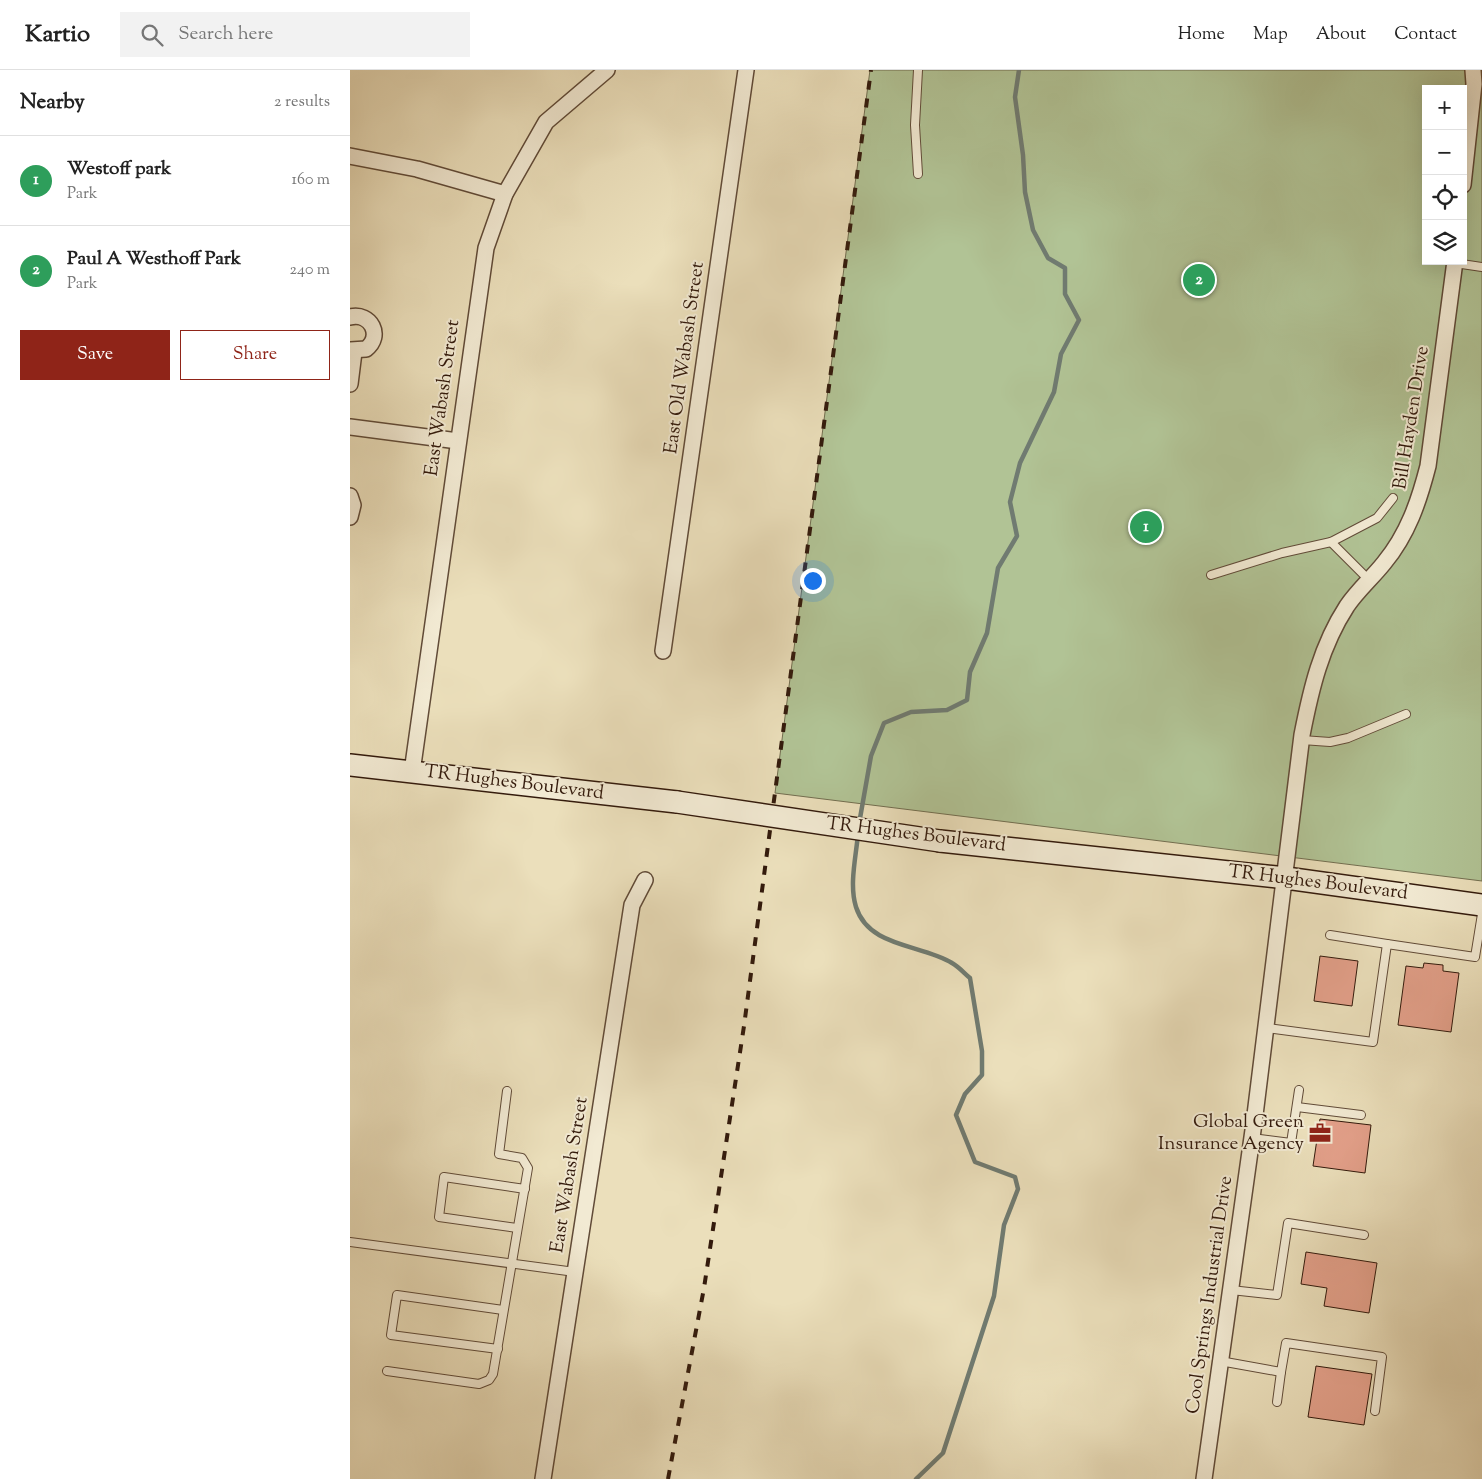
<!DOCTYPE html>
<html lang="en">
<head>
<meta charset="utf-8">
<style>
	:root { --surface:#fff; --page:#f2f2f2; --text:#222; --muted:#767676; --line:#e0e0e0; --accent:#8f2418 }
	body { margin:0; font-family:"Sorts Mill Goudy",serif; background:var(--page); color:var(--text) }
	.controls { position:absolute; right:15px; top:15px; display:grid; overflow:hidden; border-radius:0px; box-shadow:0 5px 20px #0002 }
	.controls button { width:45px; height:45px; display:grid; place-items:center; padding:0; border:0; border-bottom:1px solid var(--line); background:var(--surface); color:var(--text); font:25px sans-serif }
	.you { position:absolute; left:462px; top:510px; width:18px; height:18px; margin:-12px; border:4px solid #fff; border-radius:50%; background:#1a73e8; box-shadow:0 0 0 8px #1a73e833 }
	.badge { display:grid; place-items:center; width:32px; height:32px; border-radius:50%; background:var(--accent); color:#fff; font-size:16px; font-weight:700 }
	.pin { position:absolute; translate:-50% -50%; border:2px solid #fff; box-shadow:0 1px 5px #0006 }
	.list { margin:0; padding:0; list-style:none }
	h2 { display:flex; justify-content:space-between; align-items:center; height:65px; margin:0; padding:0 20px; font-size:21px }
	h2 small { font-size:16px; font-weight:400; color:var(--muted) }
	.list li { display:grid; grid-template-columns:32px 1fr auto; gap:15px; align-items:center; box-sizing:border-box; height:90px; padding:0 20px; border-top:1px solid var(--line) }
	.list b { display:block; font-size:19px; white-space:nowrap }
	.list p { margin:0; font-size:16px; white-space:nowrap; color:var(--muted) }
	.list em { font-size:16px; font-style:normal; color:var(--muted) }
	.actions { display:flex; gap:10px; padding:15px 20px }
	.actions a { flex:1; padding:11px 0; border:1px solid var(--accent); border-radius:0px; text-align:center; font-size:18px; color:var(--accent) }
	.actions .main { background:var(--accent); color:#fff }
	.icon { flex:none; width:28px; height:28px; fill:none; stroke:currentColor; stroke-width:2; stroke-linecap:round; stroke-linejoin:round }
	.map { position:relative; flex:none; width:1132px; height:1409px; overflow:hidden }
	header { display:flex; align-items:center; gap:30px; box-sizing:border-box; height:70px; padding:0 25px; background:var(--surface); border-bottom:1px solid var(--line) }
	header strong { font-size:24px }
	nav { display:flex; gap:28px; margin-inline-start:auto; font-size:18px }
	.search { width:350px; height:45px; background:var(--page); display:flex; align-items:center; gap:12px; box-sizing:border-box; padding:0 18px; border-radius:0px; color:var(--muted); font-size:19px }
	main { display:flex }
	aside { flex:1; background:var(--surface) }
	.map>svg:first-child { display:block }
	.green { fill:#b1c395; stroke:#726e50; fill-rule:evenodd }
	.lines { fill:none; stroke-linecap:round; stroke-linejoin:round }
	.stream { stroke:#707b71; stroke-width:4.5 }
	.building { fill:#e3a08a; stroke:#331a0c }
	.lane-casing { stroke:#614b38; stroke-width:10 }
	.street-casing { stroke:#614b38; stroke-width:18 }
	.secondary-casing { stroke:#331a0c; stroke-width:24 }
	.lane { stroke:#f2ead3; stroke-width:8 }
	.street { stroke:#f2ead3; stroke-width:15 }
	.secondary { stroke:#f2ead3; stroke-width:21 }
	.rail { stroke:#331a0c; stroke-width:4; stroke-dasharray:9 9; stroke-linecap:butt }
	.secondary-bridge-casing { stroke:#331a0c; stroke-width:24; stroke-linecap:butt }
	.secondary-bridge { stroke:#f2ead3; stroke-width:21 }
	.labels { text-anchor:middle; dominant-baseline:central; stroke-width:4; stroke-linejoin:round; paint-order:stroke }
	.street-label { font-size:19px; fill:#331a0c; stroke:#f2ead3 }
	.poi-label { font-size:19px; fill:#331a0c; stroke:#f2ead3; text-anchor:end }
</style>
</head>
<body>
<header>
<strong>Kartio</strong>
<div class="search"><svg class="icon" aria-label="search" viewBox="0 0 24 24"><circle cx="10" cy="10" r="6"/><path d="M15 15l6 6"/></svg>Search here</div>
<nav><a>Home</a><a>Map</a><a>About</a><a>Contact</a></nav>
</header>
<main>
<aside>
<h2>Nearby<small>2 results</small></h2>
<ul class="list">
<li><span class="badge" style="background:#2e9e5b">1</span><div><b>Westoff park</b><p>Park</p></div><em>160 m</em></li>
<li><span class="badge" style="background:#2e9e5b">2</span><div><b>Paul A Westhoff Park</b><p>Park</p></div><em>240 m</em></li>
</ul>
<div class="actions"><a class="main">Save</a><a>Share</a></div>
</aside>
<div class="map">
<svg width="1132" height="1409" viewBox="0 0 1132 1409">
	<rect width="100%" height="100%" fill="#ebdfbb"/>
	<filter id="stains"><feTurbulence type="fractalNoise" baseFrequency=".004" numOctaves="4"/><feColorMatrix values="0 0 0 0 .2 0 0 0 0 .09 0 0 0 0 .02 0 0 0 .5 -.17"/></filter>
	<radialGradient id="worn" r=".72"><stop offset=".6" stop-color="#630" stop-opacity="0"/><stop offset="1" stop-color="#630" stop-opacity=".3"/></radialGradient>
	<!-- green -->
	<path class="green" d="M520,0h612v811l-707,-88zM1076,19h37v172h-37z"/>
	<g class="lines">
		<!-- stream -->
		<g class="stream">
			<path d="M509,754l12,-68 13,-33 27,-11 36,-2 20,-10 3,-28 17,-39 11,-65 19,-32 -7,-34 10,-39 34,-71 7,-38 18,-34 -14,-26v-26l-17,-10 -15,-28 -8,-38 -2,-37 -8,-58 4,-27"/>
			<path d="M508,764c-2,23 -9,51 -2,73 13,41 66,37 96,56 7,4 12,10 18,15l12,73v24l-17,19 -9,21 19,47 40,15 3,12 -14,36 -10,71 -51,157 -27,26"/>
		</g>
	</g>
	<!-- building -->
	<g class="building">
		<path d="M970,886l38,5 -6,45 -38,-5z"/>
		<path d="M1074,893l19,2v6l16,2 -8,59 -53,-7 8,-59 17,2z"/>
		<path d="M970,1049l51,6 -6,48 -52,-7z"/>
		<path d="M956,1182l71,11 -8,50 -45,-7 3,-18 -26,-4z"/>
		<path d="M966,1296l56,8 -8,51 -56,-8z"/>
	</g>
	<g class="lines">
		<!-- lane casing -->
		<g class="lane-casing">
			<g id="lane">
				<path d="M568,104l-3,-49 3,-55"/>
				<path d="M1105,193l27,4"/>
				<path d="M981,472l38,38"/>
				<path d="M861,505l71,-22 49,-11 46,-24 16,-20"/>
				<path d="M952,670l28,2 18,-4 58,-24"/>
				<path d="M980,865l57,9"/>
				<path d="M917,958l106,14 14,-98 88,13 7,-43"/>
				<path d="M947,1037l64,8"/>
				<path d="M902,1068l39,5 8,-53"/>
				<path d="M167,1158l-78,-11 5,-40 81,12"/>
				<path d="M0,1172l225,30"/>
				<path d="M881,1220l46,5 11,-72 76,12"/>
				<path d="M148,1279l-107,-14 6,-40 106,15"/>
				<path d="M870,1291l61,11 5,-29 96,14 -7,54"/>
				<path d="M37,1301l92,13 10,-4 4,-6 35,-206 -6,-10 -23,-4 8,-63"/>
				<path d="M927,1332l4,-30"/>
			</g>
		</g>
		<!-- street casing -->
		<g class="street-casing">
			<g id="street">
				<path d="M0,86l67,13 88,25"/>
				<path d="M1113,115l11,-101 -1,-14"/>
				<path d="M0,247c21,-5 33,19 16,32l-16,1"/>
				<path d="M0,314l4,-32"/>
				<path d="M0,357l108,14"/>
				<path d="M0,426l3,9 -3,12"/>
				<path d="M313,581l83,-581"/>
				<path d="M62,702l74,-524 19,-54 41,-72 61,-52"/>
				<path d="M193,1409l89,-574 13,-25"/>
				<path d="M854,1409l50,-356 48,-388c9,-46 19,-89 45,-129 11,-16 25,-28 37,-43 24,-29 35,-62 44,-97l27,-205"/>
			</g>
		</g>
		<!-- secondary casing -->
		<g class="secondary-casing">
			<g id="secondary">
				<path d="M0,695l327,37"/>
				<path d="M590,771l346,37 196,27"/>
			</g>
		</g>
		<!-- lane -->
		<use href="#lane" class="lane"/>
		<!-- street -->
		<use href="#street" class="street"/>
		<!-- secondary -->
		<use href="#secondary" class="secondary"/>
		<!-- rail -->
		<path class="rail" d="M318,1409l36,-191 40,-262 127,-956"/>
		<!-- secondary-bridge casing -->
		<g class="secondary-bridge-casing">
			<path id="secondary-bridge" d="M327,732l263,39"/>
		</g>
		<!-- secondary-bridge -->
		<use href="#secondary-bridge" class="secondary-bridge"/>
	</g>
	<!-- icons -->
	<defs>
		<g id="office-bare" transform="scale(1.725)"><path d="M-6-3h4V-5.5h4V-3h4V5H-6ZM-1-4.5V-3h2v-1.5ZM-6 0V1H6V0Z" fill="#8f2418" stroke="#f2ead3" stroke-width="2.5" paint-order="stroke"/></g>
	</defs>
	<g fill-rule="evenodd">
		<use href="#office-bare" x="970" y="1063"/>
	</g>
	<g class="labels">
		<!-- street labels -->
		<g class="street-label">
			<text transform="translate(335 288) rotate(-82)">East Old Wabash Street</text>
			<text transform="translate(93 328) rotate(-82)">East Wabash Street</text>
			<text transform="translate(1062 348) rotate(-81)">Bill Hayden Drive</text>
			<text transform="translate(164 713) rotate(7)">TR Hughes Boulevard</text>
			<text transform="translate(566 765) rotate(7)">TR Hughes Boulevard</text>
			<text transform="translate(968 813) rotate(7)">TR Hughes Boulevard</text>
			<text transform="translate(220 1105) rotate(-81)">East Wabash Street</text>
			<text transform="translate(860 1225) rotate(-82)">Cool Springs Industrial Drive</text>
		</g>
		<!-- poi labels -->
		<g class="poi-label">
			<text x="954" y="1052">Global Green<tspan x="954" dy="22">Insurance Agency</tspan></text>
		</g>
	</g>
	<rect width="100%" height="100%" filter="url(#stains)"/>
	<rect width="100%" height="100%" fill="url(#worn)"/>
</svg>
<div class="controls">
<button>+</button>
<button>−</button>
<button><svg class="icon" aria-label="locate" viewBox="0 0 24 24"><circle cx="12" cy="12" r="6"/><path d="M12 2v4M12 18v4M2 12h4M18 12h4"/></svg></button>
<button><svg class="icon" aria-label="layers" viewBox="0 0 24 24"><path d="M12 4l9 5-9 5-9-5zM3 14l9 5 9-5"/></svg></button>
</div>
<div class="you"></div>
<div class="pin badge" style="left:796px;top:457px;background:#2e9e5b">1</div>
<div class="pin badge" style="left:849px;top:210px;background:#2e9e5b">2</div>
</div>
</main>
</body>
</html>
